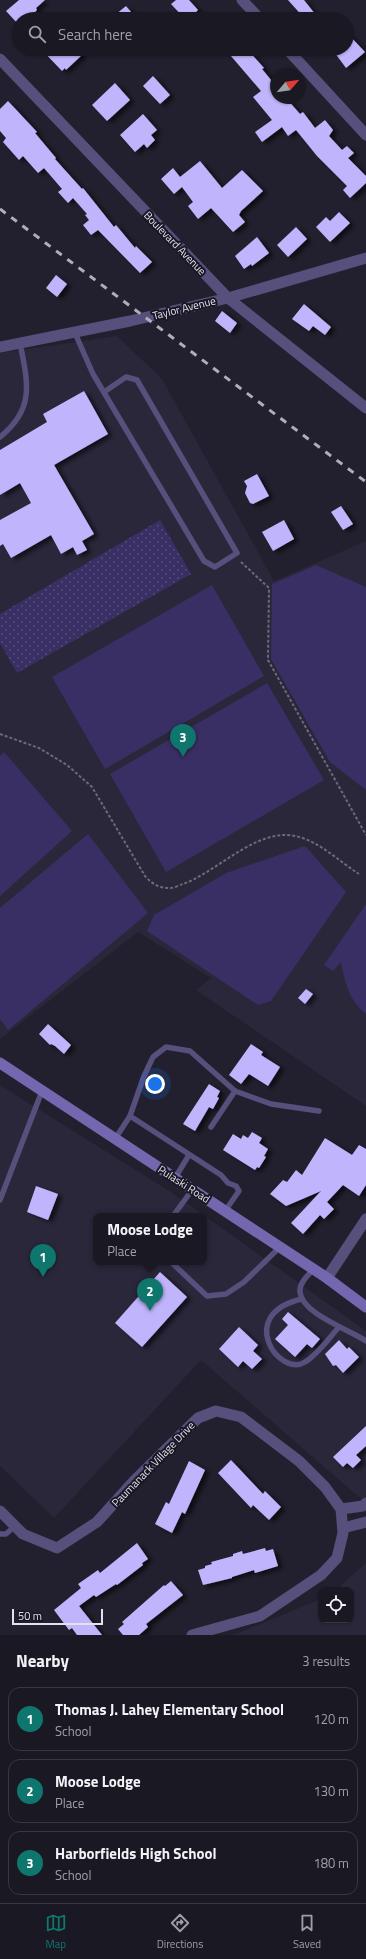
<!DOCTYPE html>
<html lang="en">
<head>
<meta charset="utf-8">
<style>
	:root { --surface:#1a1822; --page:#23212a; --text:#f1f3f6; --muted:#9fa0a5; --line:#383740; --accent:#0f766e }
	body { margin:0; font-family:"Titillium Web",sans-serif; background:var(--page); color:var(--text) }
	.controls { position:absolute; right:12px; bottom:12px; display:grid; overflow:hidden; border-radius:8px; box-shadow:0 1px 3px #0004 }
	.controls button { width:36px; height:36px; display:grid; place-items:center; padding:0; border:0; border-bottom:1px solid var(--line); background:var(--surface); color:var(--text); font:20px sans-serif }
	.compass { position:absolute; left:270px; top:68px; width:36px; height:36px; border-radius:50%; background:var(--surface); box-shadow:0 1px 3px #0004; rotate:61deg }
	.scale { position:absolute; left:12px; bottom:10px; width:91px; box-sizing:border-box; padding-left:4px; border:2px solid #e3e2ec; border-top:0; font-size:11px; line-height:14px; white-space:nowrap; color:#e3e2ec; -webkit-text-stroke:3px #191724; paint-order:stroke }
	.you { position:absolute; left:155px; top:1084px; width:14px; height:14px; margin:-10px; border:3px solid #fff; border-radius:50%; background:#1a73e8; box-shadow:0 0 0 6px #1a73e833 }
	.badge { display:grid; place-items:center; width:26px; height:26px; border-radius:50%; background:var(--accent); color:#fff; font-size:13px; font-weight:700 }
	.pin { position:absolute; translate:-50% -33px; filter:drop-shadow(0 1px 2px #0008) }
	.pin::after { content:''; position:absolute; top:21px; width:14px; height:12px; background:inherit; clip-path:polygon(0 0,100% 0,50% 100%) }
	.popup { position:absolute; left:93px; top:1213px; width:114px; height:52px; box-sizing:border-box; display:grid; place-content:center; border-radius:8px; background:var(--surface); filter:drop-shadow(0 1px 3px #0005); font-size:13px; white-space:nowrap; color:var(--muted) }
	.popup b { font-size:15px; color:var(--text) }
	.popup::after { content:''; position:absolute; left:50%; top:100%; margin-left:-8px; border:8px solid transparent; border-top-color:var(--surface) }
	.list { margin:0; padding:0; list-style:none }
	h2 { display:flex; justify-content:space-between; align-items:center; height:52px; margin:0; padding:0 16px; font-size:17px }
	h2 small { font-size:13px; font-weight:400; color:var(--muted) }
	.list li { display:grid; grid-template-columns:26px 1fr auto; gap:12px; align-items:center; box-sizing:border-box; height:64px; margin:0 8px 8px; padding:0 8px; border:1px solid var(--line); border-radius:12px }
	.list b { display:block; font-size:15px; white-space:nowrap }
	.list p { margin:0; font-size:13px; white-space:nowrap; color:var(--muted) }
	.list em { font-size:13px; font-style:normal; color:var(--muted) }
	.icon { flex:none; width:22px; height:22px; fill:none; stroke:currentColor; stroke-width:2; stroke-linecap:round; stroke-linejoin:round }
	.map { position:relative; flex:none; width:366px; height:1635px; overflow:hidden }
	.search { position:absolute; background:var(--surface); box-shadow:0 1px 3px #0004; left:12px; right:12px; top:12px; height:44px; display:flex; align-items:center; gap:10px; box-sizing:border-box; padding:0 14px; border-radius:22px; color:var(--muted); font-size:15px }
	.sheet { height:268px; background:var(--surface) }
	nav { display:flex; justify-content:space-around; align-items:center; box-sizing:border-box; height:56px; border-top:1px solid var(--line); background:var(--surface); font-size:11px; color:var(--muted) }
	nav a { display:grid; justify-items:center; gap:2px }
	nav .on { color:var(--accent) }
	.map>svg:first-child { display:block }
	.built { fill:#2a273b; fill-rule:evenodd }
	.grass { fill:#3a2f64 }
	.park { fill:url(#park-dots) }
	.building { fill:#c0b5fd; filter:url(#shadow) }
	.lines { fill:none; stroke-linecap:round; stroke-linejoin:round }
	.path { stroke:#6c6a77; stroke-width:2; stroke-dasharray:3 2; stroke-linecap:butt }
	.service { stroke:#574f7c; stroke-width:5.5 }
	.minor { stroke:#574f7c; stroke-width:11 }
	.secondary { stroke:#7567af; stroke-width:11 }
	.rail { stroke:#afaeb9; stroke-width:3; stroke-dasharray:7 7; stroke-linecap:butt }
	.labels { text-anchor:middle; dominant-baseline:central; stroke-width:4; stroke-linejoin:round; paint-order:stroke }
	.street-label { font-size:11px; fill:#e3e2ec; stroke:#191724 }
</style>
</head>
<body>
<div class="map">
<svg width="366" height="1635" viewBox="0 0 366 1635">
	<defs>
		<pattern id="park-dots" width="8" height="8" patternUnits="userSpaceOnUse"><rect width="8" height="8" fill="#3a2f64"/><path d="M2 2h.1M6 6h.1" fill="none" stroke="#564d7a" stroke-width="1.8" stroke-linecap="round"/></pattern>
		<filter id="shadow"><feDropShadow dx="4.5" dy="2.5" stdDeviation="2" flood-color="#0009"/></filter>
	</defs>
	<rect width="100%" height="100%" fill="#22202e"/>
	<!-- built -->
	<g class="built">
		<path d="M117,336l45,43 112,202 92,-40v565l-170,-116 15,-12 -73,-46 -138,107v-686z"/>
		<path d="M0,1085l171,107 195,139v172l-165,-143 -147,158 -54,-52zM96,1216h108v46h-108z"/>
		<path d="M366,1563v72h-133l88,-36v21h30v-30h-15z"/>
	</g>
	<!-- grass -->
	<g class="grass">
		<path d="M316,565l50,22v203l-36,-28 -59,-103 1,-75z"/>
		<path d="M212,585l52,91 -159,93 -53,-92z"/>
		<path d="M267,683l57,97 -158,92 -56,-98z"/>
		<path d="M4,752l68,79 -72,65v-140z"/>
		<path d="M88,834l60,79 -140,117 -8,-11v-111z"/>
		<path d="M305,846l41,46 -75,109 -13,4 -111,-74 7,-16 72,-42z"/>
		<path d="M366,904v110c-17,-14 -21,-31 -25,-52l-8,9 -9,-6z"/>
	</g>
	<!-- park -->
	<path class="park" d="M160,520l31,54 -174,99 -17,-30v-29z"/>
	<!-- building -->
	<g class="building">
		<path d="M19,0h26l-9,8 1,2 -7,7 -5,2h-6l-1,5 -12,-13z"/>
		<path d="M176,0h13l9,10 -3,3 6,6h-16l-14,-15z"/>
		<path d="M288,0h16l15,19h-14z"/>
		<path d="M126,6l11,13h-27z"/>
		<path d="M347,33l18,19 -19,16 -14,-19h15z"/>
		<path d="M41,49h37l5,5 -17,16 -1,-2 -3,3z"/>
		<path d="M225,49h22l17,19 -2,1 14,17v12h10l14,16 3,-2 12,16 10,-8 8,10 -4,6 13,14 5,-4 7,7 -6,5 18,18v7l-16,15 -7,-8 4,-4 -30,-30 -21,-26 -8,6 -6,-9 -20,15 -7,-10 17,-12 -19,-23 8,-6z"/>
		<path d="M153,76l17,19 -10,9 -17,-18z"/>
		<path d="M115,83l15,17 -23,21 -15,-16z"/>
		<path d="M8,101l29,31 -2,1 21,25 -1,1 27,30 1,-1 31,39 2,-2 19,23 1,-2 16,16 -12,11 -42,-43 -7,5 -8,-10 6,-5 -4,-5 2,-1 -14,-16 -5,5 -10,-11 4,-3 -18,-21 -6,5 -15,-17 -4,4 -16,-18 3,-4 -6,-7v-22z"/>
		<path d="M143,114l14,16 -6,5 4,5 -8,8 -3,-4 -9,8 -15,-17z"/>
		<path d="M200,161l22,27 20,-18 21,21 -22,20 -2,4 6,7 -12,10 -22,-24 -13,11 -10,-13 5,-4 -11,-15 -8,7 -13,-15 12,-11 7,9z"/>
		<path d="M339,212l11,11 -20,19 -14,-15 10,-10 4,4z"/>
		<path d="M296,227l11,12 -19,18 -11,-12z"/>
		<path d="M257,237l12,16 -17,13 -1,-2 -7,5 -9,-13z"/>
		<path d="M56,275l11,9 -10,13 -11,-9z"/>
		<path d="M304,304l27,23 -6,8 -12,-9 -4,5 -17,-12z"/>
		<path d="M222,311l15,12 -7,10 -15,-12z"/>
		<path d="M84,391l24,43 -54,31 40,69 -12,7 5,9 -10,5 -4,-8 -12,7 -10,-19 -40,23 -8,-14 -3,2v-26l31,-17 -11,-20 -20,12v-45l47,-28 -4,-8z"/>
		<path d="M257,474l12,22 -16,8 -3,-1 -5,-10 2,-7 -3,-5z"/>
		<path d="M341,506l12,18 -10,6 -12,-18z"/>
		<path d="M284,520l10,19 -21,12 -11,-19z"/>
		<path d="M306,989l7,5 -8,10 -7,-6z"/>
		<path d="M48,1024l23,21 -7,9 -9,-8 -4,-2 -1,1 -11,-11z"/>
		<path d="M251,1044l12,8 -2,3 19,12 -12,19 -19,-12 -8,10 -12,-9z"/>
		<path d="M209,1084l11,7 -3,6 2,1 -6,11 -4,-2 -14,24 -12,-7z"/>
		<path d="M252,1132l10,6 -3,5 9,6 -4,7 2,1 -7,11 -2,-1 -2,3 -32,-20 10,-16 8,5 2,-4 5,3z"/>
		<path d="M325,1138l27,17 7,-10 7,4v36l-7,11 -16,-11 -16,17 7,7 -10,10 -4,-4 -17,19 -12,-11 30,-32 -35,15 -16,-12 13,-14 4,2 9,-12 6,5z"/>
		<path d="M36,1186l22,8 -10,26 -21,-8z"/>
		<path d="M160,1272l27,25 -45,50 -27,-24z"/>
		<path d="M288,1312l32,27 -8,9 -5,-4 -12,13 -20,-18 13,-14 -6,-6z"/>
		<path d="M239,1327l19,18 -5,6 9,8 -10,10 -9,-8 -5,6 -19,-18z"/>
		<path d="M339,1340l8,9 2,-2 10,10 -16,16 -7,-8 -3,1 -8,-12z"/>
		<path d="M366,1426v20l-10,9 5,5 -8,8 -6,-5 -4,4 -10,-10z"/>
		<path d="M231,1460l32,34 2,-3 16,16 -12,13 -16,-15 -2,3 -33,-35z"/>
		<path d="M189,1461l16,9 -20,44 -3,-2 -10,21 -17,-9 11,-22 3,2z"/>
		<path d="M137,1543l11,16 -6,4 1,2 -26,20 -1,-1 -20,13 -2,-2 -15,11 23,29h-25l-5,-7 -3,2 -15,-20 27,-22 -3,-4 20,-14 2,3z"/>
		<path d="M265,1548l1,3 7,-2 5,17 -23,7 -1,-3 -22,7v1l-29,7 -5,-15 7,-2v-2l7,-2 -1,-2 22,-6v-2l9,-3 1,3z"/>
		<path d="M171,1581l12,14 -37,29 2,3 -9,8h-16l-5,-6 6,-5 -2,-2 42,-37 1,1z"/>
	</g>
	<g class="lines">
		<!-- path -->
		<g class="path">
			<path d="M241,562l28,26 -1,72 98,175"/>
			<path d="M0,734l39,14 28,17 25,22 53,89c6,7 14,12 23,12 5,1 11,-3 15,-4 33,-12 68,-50 104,-49 27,1 50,25 72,39"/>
		</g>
		<!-- service -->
		<g class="service">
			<path d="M75,333l18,41 111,187 11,6 22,-14 -100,-173 -11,-3 -22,15"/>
			<path d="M0,437c35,-28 28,-54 20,-94"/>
			<path d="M130,1116l14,-40 9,-19 13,-10 24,4 45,40 36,13 48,7"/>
			<path d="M211,1127l24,-36"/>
			<path d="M115,1139l15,-23 91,59 7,8 8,3 3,5 -14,20"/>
			<path d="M175,1178l14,-23"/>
			<path d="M0,1200l42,-109"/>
			<path d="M173,1216l19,-26"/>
			<path d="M171,1262l36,34 19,-2 18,-12 36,-35"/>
			<path d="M314,1269c-6,6 -15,14 -14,23 2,22 50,38 66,49"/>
			<path d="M302,1299c-67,15 -23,79 3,63 13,-8 24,-24 34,-35"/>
			<path d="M0,1534h6l9,-8"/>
		</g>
		<!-- minor -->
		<g class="minor">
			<path d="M242,0l18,19"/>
			<path d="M287,49l79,86"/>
			<path d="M0,59l228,239 138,110"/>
			<path d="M0,347l130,-26 98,-23 138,-40"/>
			<path d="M327,1278l39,-59"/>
			<path d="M341,1509l22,-3 3,-3"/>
			<path d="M0,1511l23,23 34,14 40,-26 37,-41 64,-63 18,-7 25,6 58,44 26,26 16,22 2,24 -6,25 -16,17 -61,41 -68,19"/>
			<path d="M343,1528l23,-6"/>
		</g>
		<!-- secondary -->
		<path class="secondary" d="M0,1063l327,215 39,29"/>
		<!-- rail -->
		<path class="rail" d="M0,209l366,273"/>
	</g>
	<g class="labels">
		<!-- street labels -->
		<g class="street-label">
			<text transform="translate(175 243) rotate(46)">Boulevard Avenue</text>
			<text transform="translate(184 308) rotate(-14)">Taylor Avenue</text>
			<text transform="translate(184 1184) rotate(33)">Pulaski Road</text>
			<text transform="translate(153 1464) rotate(-46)">Paumanack Village Drive</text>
		</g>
	</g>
</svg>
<div class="controls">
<button><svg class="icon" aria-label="locate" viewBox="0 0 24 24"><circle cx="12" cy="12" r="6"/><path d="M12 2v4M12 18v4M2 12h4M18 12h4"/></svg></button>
</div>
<svg class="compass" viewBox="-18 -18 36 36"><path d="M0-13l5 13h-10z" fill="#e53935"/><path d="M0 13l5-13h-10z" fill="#9fa0a5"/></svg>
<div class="scale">50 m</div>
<div class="you"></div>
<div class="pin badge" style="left:43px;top:1277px">1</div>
<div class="pin badge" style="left:150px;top:1311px">2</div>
<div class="popup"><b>Moose Lodge</b>Place</div>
<div class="pin badge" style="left:183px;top:757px">3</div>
<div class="search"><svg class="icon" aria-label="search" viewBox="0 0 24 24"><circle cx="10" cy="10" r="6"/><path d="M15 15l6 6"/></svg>Search here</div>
</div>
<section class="sheet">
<h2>Nearby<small>3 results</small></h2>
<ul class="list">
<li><span class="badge">1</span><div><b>Thomas J. Lahey Elementary School</b><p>School</p></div><em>120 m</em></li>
<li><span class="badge">2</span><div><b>Moose Lodge</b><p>Place</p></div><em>130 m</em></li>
<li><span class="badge">3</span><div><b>Harborfields High School</b><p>School</p></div><em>180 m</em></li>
</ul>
</section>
<nav>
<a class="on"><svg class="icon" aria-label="map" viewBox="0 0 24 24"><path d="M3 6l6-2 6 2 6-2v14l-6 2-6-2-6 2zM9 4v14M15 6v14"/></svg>Map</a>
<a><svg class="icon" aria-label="directions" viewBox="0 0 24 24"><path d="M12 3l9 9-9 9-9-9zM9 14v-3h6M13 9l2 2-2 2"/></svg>Directions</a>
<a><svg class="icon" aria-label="saved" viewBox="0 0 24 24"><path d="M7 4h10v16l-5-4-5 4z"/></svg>Saved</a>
</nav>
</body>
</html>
